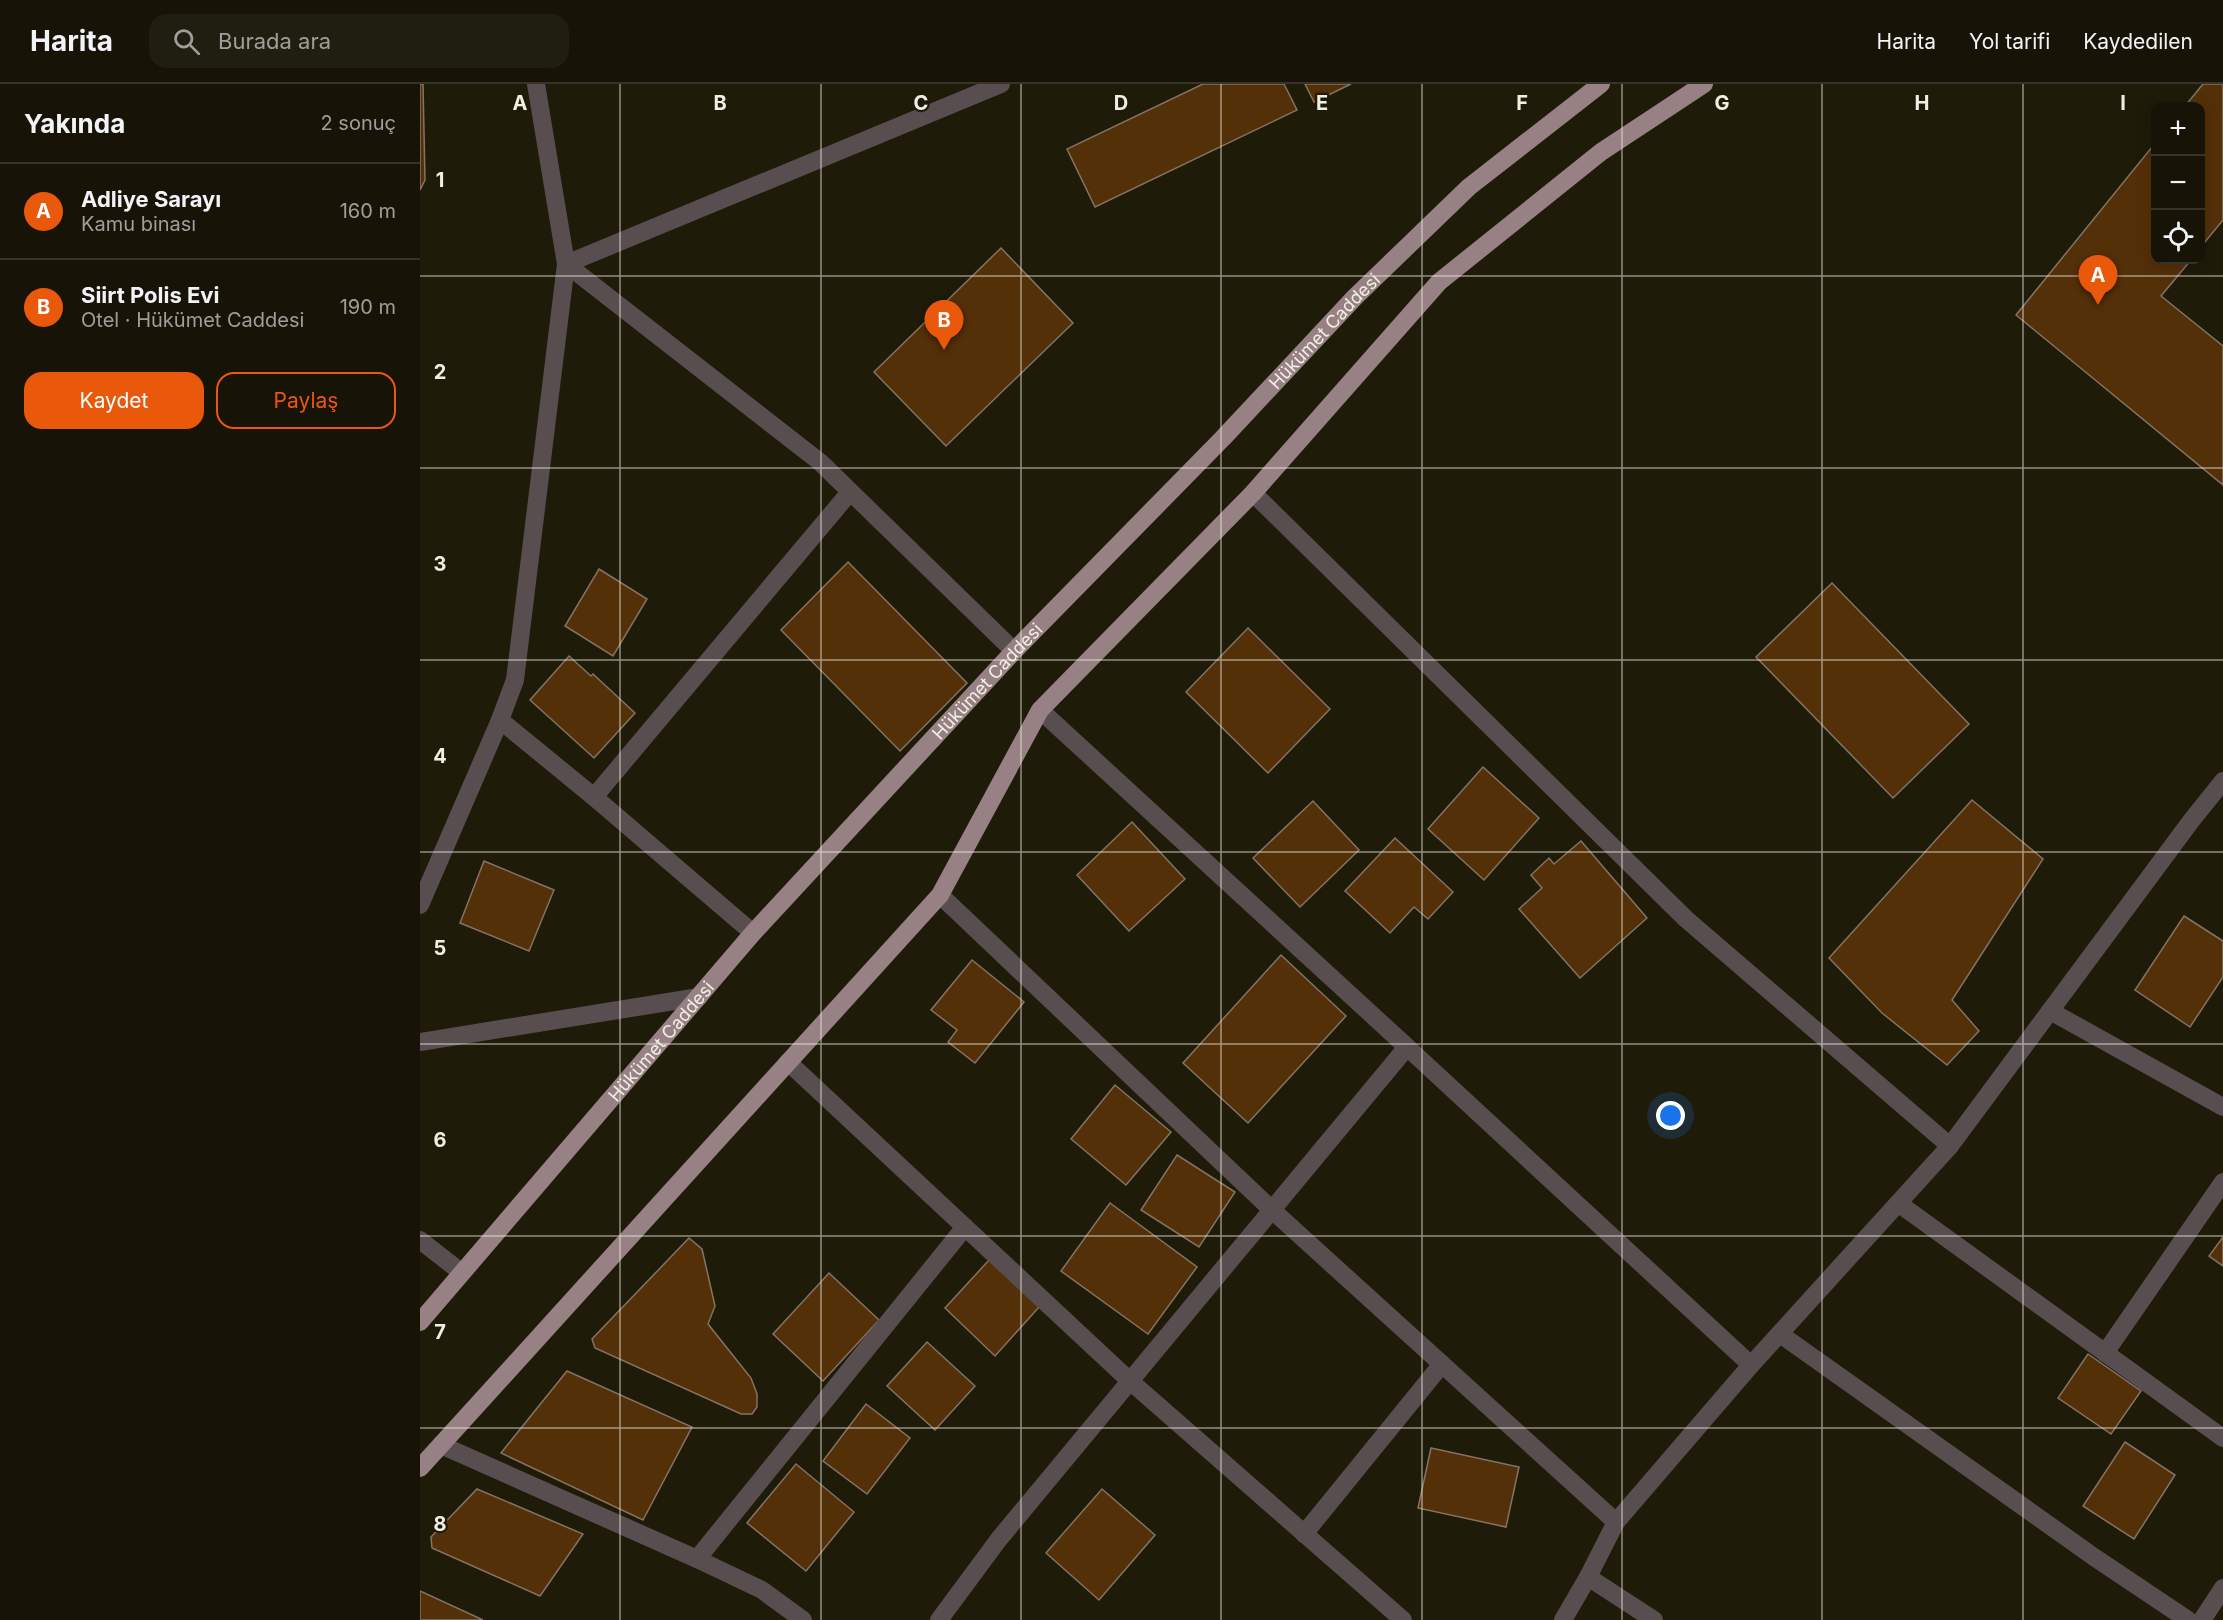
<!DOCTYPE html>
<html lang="tr">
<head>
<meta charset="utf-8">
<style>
	:root { --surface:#171407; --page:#201d11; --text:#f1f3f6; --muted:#9e9e9b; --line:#363328; --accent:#ea580c }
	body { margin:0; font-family:Inter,sans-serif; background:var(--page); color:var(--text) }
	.controls { position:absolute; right:18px; top:18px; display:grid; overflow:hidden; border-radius:12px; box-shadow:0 3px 15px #0003 }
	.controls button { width:54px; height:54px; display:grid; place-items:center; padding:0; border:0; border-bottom:2px solid var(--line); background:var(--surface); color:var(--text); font:30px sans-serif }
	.you { position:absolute; left:1251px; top:1032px; width:21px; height:21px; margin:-15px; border:4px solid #fff; border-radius:50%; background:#1a73e8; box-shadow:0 0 0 9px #1a73e833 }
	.badge { display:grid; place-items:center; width:39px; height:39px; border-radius:50%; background:var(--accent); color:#fff; font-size:20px; font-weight:700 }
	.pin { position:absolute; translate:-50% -50px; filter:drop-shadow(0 2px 3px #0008) }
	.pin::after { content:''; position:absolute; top:32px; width:21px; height:18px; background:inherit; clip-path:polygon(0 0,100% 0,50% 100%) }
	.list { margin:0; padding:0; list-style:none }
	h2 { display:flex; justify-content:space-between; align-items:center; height:78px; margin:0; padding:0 24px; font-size:26px }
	h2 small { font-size:20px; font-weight:400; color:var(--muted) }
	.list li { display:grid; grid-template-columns:39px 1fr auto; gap:18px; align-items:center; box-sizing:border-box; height:96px; padding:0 24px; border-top:2px solid var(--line) }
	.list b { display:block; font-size:22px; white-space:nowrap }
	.list p { margin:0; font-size:20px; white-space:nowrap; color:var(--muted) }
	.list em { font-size:20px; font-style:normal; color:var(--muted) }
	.actions { display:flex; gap:12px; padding:18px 24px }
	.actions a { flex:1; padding:14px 0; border:2px solid var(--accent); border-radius:18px; text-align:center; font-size:21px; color:var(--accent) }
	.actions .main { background:var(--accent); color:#fff }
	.icon { flex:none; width:33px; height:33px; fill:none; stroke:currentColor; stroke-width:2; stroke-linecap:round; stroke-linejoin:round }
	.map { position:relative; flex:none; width:1803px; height:1536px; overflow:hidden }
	header { display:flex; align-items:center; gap:36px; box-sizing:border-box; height:84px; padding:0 30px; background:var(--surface); border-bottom:2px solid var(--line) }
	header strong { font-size:28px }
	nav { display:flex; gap:33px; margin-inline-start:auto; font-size:21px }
	.search { width:420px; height:54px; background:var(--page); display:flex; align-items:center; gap:15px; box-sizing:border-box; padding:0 21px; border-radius:18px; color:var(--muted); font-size:22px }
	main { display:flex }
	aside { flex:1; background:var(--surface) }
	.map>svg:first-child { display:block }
	.building { fill:#543009; stroke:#847364; stroke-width:1.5 }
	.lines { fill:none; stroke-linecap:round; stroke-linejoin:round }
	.minor { stroke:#594e4f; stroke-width:18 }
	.major { stroke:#978184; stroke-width:18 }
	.grid { fill:none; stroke:#f1efe3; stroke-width:1.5; stroke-opacity:0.55 }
	.labels { text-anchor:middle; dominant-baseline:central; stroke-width:4.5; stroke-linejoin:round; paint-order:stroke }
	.street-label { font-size:18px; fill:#f1efe3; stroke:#1f1b09 }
	.grid-label { font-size:20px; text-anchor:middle; font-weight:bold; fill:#f1efe3; stroke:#1f1b09; stroke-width:4.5; stroke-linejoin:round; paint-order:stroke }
</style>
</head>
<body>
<header>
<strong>Harita</strong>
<div class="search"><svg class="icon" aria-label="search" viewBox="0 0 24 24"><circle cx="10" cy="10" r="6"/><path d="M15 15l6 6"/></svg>Burada ara</div>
<nav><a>Harita</a><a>Yol tarifi</a><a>Kaydedilen</a></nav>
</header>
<main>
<aside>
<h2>Yakında<small>2 sonuç</small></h2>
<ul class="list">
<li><span class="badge">A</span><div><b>Adliye Sarayı</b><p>Kamu binası</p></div><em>160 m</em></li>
<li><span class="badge">B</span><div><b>Siirt Polis Evi</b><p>Otel · Hükümet Caddesi</p></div><em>190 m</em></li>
</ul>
<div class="actions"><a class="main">Kaydet</a><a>Paylaş</a></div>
</aside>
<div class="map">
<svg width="1803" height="1536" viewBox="0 0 1803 1536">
	<rect width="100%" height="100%" fill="#1f1b09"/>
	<!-- building -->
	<g class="building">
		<path d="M0,0h3l2,96 -5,10z"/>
		<path d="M783,0h81l13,26 -202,97 -28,-58z"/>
		<path d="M885,0h46l-37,18z"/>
		<path d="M1783,0h20v136l-23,28v-142h-15z"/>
		<path d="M1736,58v118h35l-30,36 62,50v139l-207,-170z"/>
		<path d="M581,164l72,75 -127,123 -72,-74z"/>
		<path d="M428,478l119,121 -67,68 -119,-121z"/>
		<path d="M179,485l48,30 -34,57 -48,-30z"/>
		<path d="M1412,499l137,141 -76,74 -137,-141z"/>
		<path d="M828,544l82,81 -62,64 -82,-81z"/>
		<path d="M149,572l22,20 2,-2 42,39 -41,45 -64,-58z"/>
		<path d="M1063,683l56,51 -55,62 -56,-51z"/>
		<path d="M1552,716l71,59 -91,141 27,31 -32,34 -65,-52 -53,-55z"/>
		<path d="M893,717l46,49 -59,57 -47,-49z"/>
		<path d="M712,738l53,57 -56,52 -52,-56z"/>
		<path d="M975,754l58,54 -25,27 -14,-12 -24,26 -45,-42z"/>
		<path d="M1161,757l66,77 -67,60 -61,-69 23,-21 -11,-13 18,-17 5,6z"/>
		<path d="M64,777l70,29 -25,61 -69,-28z"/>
		<path d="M1764,832l39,25v36l-33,50 -55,-37z"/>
		<path d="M861,871l65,61 -98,107 -65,-60z"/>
		<path d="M552,876l52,42 -49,61 -27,-21 9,-12 -26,-20z"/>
		<path d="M695,1001l56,47 -45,53 -55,-46z"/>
		<path d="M757,1071l58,37 -36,55 -58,-37z"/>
		<path d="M690,1119l87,64 -49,67 -87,-63z"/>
		<path d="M1803,1153v29l-14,-10z"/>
		<path d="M269,1154l13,11 13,57 -7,18 43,54 6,16v13l-5,7h-11l-146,-66 -3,-9z"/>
		<path d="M570,1175l50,47 -45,50 -50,-48z"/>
		<path d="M409,1189l50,47 -56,61 -50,-47z"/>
		<path d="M507,1258l48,44 -40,44 -48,-44z"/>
		<path d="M1668,1270l53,37 -30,43 -53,-36z"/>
		<path d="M147,1287l125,56 -49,93 -142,-67z"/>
		<path d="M446,1320l44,34 -43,56 -44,-33z"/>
		<path d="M1705,1358l50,33 -41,64 -51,-33z"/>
		<path d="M1011,1364l88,19 -13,60 -88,-19z"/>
		<path d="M376,1380l58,48 -48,59 -59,-48z"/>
		<path d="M57,1405l106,45 -43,62 -108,-48 -1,-11z"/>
		<path d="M682,1405l53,46 -56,65 -53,-47z"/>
		<path d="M0,1507l63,29h-63z"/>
	</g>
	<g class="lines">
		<!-- minor -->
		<g class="minor">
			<path d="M581,0l-435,180 254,198 194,189"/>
			<path d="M833,409l433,426 264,227"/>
			<path d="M80,636l94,77 159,136"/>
			<path d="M174,713l256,-305"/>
			<path d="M520,811l332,315 344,312"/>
			<path d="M0,821l80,-185 15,-40 51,-416 -30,-180"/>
			<path d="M1630,927l173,96"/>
			<path d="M0,958l279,-45"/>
			<path d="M987,963l344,318 -135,157 -28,55 -25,43"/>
			<path d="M368,978l342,319 273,239"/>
			<path d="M1478,1119l325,235"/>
			<path d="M0,1156l41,32"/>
			<path d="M1360,1250l314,223 94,63"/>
			<path d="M1685,1269l118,-171"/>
			<path d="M1331,1281l199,-219 241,-325 32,-40"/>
			<path d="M21,1361l256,114 65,31 41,30"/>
			<path d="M884,1450l138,-170"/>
			<path d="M277,1475l268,-332"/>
			<path d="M1168,1493l66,43"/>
			<path d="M519,1536l60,-81 408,-492 -367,-337"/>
			<path d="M1782,1536l21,-32"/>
		</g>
		<!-- major -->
		<g class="major">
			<path id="s1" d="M0,1238l333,-389 261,-282 209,-213 132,-141 114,-110 132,-103"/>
			<path d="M0,1384l520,-573 100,-185 213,-217 186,-211 162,-130 103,-68"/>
		</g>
	</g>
	<!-- grid -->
	<path class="grid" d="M200,0v1536M401,0v1536M601,0v1536M801,0v1536M1002,0v1536M1202,0v1536M1402,0v1536M1603,0v1536M0,192h1803M0,384h1803M0,576h1803M0,768h1803M0,960h1803M0,1152h1803M0,1344h1803"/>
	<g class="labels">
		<!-- street labels -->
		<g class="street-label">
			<text stroke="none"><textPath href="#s1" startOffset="1342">Hükümet Caddesi</textPath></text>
			<text stroke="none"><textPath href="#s1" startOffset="856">Hükümet Caddesi</textPath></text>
			<text stroke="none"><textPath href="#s1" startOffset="370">Hükümet Caddesi</textPath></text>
		</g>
	</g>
	<g class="grid-label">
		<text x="100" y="26">A</text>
		<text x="300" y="26">B</text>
		<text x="501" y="26">C</text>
		<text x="701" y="26">D</text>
		<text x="902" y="26">E</text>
		<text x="1102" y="26">F</text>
		<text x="1302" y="26">G</text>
		<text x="1502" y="26">H</text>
		<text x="1703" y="26">I</text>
		<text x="20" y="103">1</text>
		<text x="20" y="295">2</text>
		<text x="20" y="487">3</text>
		<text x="20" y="679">4</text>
		<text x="20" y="871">5</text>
		<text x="20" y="1063">6</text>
		<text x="20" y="1255">7</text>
		<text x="20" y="1447">8</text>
	</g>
</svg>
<div class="controls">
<button>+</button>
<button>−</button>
<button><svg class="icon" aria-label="locate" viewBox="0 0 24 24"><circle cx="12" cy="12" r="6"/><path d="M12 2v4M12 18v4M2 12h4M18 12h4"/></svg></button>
</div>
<div class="you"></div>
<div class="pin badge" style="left:1678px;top:221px">A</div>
<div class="pin badge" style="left:524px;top:266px">B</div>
</div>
</main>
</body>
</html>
